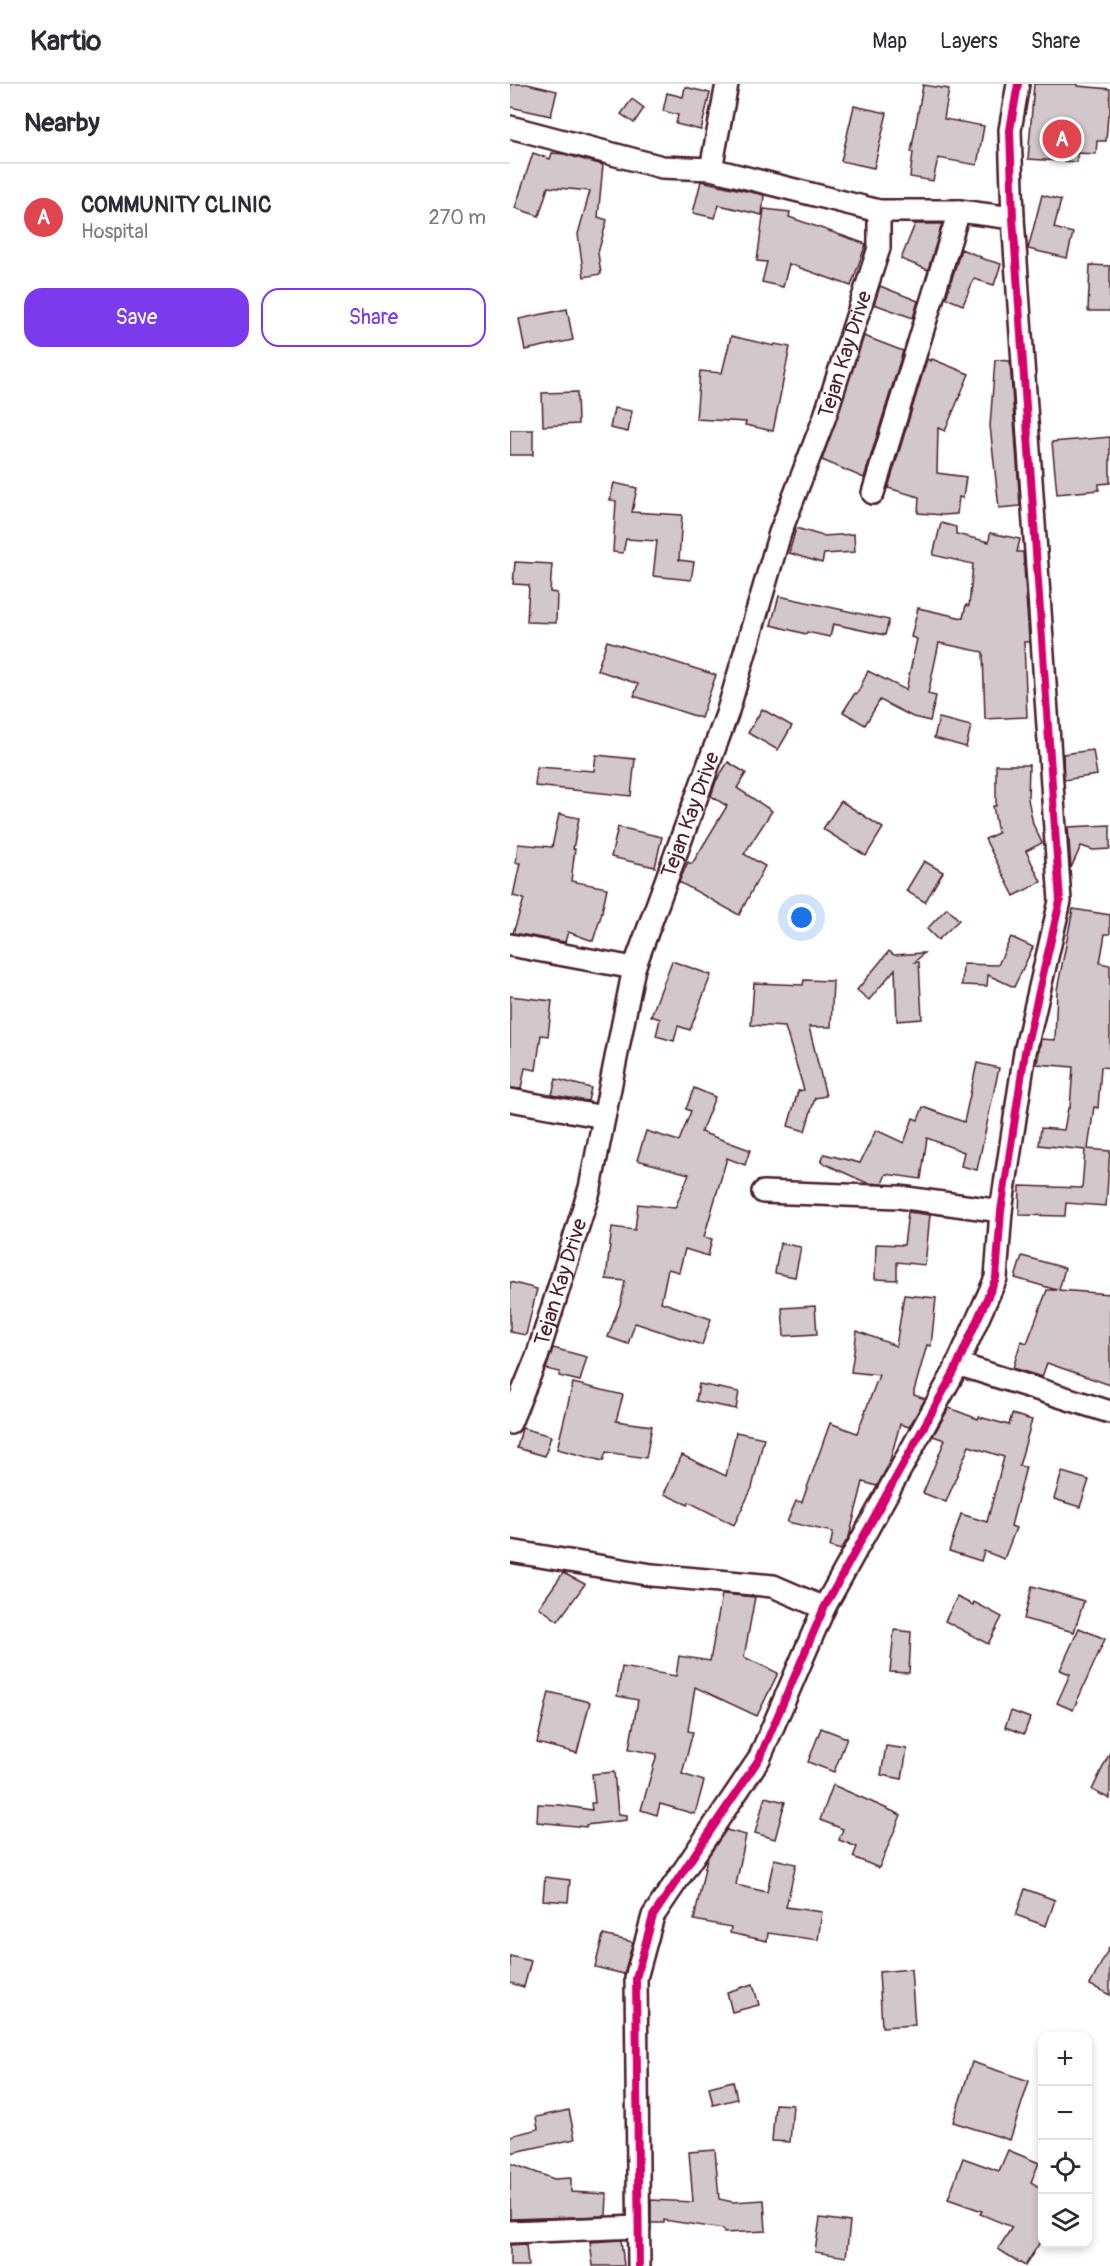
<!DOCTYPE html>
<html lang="en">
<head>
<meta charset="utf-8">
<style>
	:root { --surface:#fff; --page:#f7f7f7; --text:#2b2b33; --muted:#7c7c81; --line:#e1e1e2; --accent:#7c3aed }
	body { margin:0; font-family:Pangolin,sans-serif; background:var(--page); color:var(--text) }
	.controls { position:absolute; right:18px; bottom:18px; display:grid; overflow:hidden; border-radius:12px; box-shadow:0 3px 9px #0003 }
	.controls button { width:54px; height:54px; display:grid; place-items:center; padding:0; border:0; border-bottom:2px solid var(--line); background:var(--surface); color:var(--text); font:30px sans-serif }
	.you { position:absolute; left:292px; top:834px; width:21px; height:21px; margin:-15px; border:4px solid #fff; border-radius:50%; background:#1a73e8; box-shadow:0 0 0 9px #1a73e833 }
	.badge { display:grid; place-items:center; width:39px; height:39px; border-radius:50%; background:var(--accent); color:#fff; font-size:20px; font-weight:700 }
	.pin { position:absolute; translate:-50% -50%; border:3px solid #fff; box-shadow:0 2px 6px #0006 }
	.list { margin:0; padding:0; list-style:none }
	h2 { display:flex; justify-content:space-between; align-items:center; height:78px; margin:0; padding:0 24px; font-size:26px }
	h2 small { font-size:20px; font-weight:400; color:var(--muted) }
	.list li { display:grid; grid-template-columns:39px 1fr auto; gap:18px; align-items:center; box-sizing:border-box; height:108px; padding:0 24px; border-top:2px solid var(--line) }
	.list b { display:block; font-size:22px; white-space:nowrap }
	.list p { margin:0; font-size:20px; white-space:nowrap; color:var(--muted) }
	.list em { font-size:20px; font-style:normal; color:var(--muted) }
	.actions { display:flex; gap:12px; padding:18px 24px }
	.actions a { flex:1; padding:14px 0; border:2px solid var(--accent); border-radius:18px; text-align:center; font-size:21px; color:var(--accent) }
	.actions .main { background:var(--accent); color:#fff }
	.icon { flex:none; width:33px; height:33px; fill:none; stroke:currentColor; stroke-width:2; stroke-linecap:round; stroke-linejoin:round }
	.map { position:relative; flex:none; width:600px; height:2182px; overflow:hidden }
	header { display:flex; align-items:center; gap:36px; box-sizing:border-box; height:84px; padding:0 30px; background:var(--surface); border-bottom:2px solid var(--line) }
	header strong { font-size:28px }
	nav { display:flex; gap:33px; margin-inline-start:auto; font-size:21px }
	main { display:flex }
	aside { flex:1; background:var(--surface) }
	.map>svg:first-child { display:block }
	.building { fill:#d2c7cb; stroke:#4a1f2b; stroke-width:1.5 }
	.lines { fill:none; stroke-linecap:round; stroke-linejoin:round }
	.minor-casing { stroke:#4a1f2b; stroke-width:26 }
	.minor { stroke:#fff; stroke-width:21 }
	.cycleway-casing { stroke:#fff; stroke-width:11 }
	.cycleway { stroke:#d6006c; stroke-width:8 }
	.labels { text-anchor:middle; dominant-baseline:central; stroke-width:4.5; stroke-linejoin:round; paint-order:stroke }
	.street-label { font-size:21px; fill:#4a1f2b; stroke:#fff }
</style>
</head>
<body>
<header>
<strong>Kartio</strong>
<nav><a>Map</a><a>Layers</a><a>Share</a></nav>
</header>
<main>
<aside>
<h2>Nearby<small></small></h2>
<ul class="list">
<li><span class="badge" style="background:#e0444e">A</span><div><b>COMMUNITY CLINIC</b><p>Hospital</p></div><em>270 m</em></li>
</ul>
<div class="actions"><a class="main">Save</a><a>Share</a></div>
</aside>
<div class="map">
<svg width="600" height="2182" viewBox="0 0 600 2182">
	<rect width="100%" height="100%" fill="#fff"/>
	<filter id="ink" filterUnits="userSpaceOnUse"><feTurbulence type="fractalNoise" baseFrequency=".0167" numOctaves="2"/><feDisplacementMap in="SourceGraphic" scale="12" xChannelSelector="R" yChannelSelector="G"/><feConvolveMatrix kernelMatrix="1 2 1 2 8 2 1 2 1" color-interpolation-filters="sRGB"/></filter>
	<g filter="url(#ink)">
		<!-- building -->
		<g class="building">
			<path d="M0,0h17l30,7 -6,25 -41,-9z"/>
			<path d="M524,0h44v2l32,3v26h-2l-2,26h-9l-1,13 -19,-1v9l-49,-3z"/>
			<path d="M413,1l26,4 -5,30 40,7 -7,39 -39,-7 -5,23 -23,-4 3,-25h-2z"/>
			<path d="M175,3l25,6 -9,37 -25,-6 2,-9 -15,-4 4,-18 16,4z"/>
			<path d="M122,15l12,9 -10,15 -13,-9z"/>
			<path d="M344,22l33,7 -13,55 -33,-7z"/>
			<path d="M23,69l17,6 2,-6 12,1 39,11 -5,52 9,3 -9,33 3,21 -17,3 -6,-43 12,-43 -42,-4 -9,29 -24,-8z"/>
			<path d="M191,97l63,14 -2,20 -43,-10 -4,13 -22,-5z"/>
			<path d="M532,111l19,5 -7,28 19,5 -6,25 -39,-9z"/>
			<path d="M254,125l26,3 -1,5 77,27 -15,42 -62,-22 -6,23 -21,-5 5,-20 -10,-1z"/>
			<path d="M405,140h27l-14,46 -27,-11z"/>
			<path d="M451,165l20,8 -1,1 21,6 -7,21 -20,-6 -11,26 -17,-7z"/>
			<path d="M580,181l20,1v45h-22z"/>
			<path d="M370,202l38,15 -5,17 -39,-14z"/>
			<path d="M57,225l6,31 -48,10 -6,-31z"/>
			<path d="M221,252l43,10 1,-2 15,3 -17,84 -28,-6 1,-3 -50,-3 4,-48 22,2z"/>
			<path d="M354,252l39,15 -39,127 -42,-18z"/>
			<path d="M417,275l4,2 1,-2 37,15 -24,57 -7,-3 -1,45 29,4 -3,21 -4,-1 -2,17 -14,1 -25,-2 1,-16 -31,-9z"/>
			<path d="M485,276l15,1 10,145 -21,2 -9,-82z"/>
			<path d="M67,308l1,32 -35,2 -1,-33z"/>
			<path d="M104,324l18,3 -4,21 -18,-4z"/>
			<rect x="0" y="346" width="23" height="25"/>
			<path d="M600,353v46l-11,1v6l-42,4 -5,-52z"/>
			<path d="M104,399l23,5 -5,24 50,3 -3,45 15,2 -3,18 -38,-4 4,-35 -31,-2 -3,14 -10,-1 3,-51 -6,-1z"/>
			<path d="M431,439l15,4v7l33,8 1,-9 30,6 -3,13h6l6,87v3h-5l3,75 -42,2 -2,-67 -44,-9 -11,51 8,2 -6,25 -17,-4 -33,-17 -15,25 -22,-13 12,-19 2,1 11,-23 38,19 11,-51 -6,-2 7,-29 45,10 3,-13 3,1 4,-42 -40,-9z"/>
			<path d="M286,444l27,8 31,-2 1,18 -31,2 -2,9 -33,-10z"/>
			<path d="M5,478l37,2 -2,28 7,1 -1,30 -29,-1 2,-37 -16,-1z"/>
			<path d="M269,512l110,24 -4,15 -52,-11 -3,13 -23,-5 -1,2 -35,-9z"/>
			<path d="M97,557l109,34 -15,43 -67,-22 4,-12 -41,-14z"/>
			<path d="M252,625l30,17 -14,24 -30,-17z"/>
			<path d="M429,634l32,8 -5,21 -32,-9z"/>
			<path d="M583,666l4,25 -33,5 -1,-26z"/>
			<path d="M86,671l39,4 -4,37 -96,-10 2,-19 57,4z"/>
			<path d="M218,678l18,11 -9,15 35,23 -28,43 21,12 -26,49 -60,-33 9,-20 4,2 35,-58 -16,-10 5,-15z"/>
			<path d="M486,681h33l-1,34 5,25 9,19 -16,8 15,31 -27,14 -29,-57 13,-6 -5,-27h3z"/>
			<path d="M331,717l42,27 -17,28 -43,-27z"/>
			<path d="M49,730l20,4 -6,31h2l-4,32 36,7 -6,28 -8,25 -25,-9 -3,10 -52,-9 11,-34 -11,-3 7,-33h-4l2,-19 34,3z"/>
			<path d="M600,741v24l-17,1 -12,-4 -10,22 -3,-41z"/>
			<path d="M108,743l44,10 -7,30 -44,-10z"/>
			<path d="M414,777l19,11 -18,30 -19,-11z"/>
			<path d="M437,824l12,12 -21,20 -11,-11z"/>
			<path d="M563,825l37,6v19h-5l-5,29 10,2v103l-9,-1 -3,41 -4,-1 -6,42 22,2 -4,55 -40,-3 -1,13 -46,-1 1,-29 62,2 3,-38 -46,-5 2,-17 23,2 4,-22h2l3,-41 -36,-3 4,-25 14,1 2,-50z"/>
			<path d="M501,853l22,10 -19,40 -26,-12 -1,11 -25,-1 1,-21 35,1z"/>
			<path d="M379,867l5,4 30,-2 -9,9h4l3,57 -25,2 -2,-52 -26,31 -12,-10z"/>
			<path d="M162,877l39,14 -21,55 -12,-4 -4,15 -18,-5 4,-17 -9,-3z"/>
			<path d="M294,896l29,1 -2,46h-22l17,69 -11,2 -10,33 -17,-5 10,-35 6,-1 -19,-63 -34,-2 3,-42 49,2z"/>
			<path d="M0,912l42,5 -4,35 -7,-1 -5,35 -11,-2 -4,21 -11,-1z"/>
			<path d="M467,979l22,5 -22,102 -16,-4 3,-14 -37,-14 -6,41 -35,-5 -4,10 -15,-1 -46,-21 3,-8 36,9 16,-33 28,13 9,-25 5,2 5,-13 41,15z"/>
			<path d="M46,995l35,9 -3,13 -36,-6z"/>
			<path d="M184,1004l21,9 -14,35 49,18 -5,15 -18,-7 -23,79 8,2 -4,17 -23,-7 -6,23 -11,-3 -7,33 50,17 -9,26 -67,-22 -7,21 -20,-7 13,-35 4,-21 -19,-2 6,-52 23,3 3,-26 37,4 14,-34 -52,-14 9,-29 33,10 12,-30 -5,-2z"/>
			<path d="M398,1128l22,3 -5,50 -28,-3v18l-22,-1 1,-35 28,1z"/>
			<path d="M270,1159l21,4 -6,30 -20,-4z"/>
			<path d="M512,1172l43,12 -6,22 51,4v91l-63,-22 -5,14 -29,-9 8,-27 6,2 20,-53h10l-42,-12z"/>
			<path d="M0,1198l27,7 -11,46 -16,-3z"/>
			<path d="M394,1211l32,3 -5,48 -4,-1 -13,46v4l11,4 -16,28 -9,-3 -11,40 -12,22 -14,-4 -14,55 -8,13 -11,-3 3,-15 -46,-10 9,-21 6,1 28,-79 27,10 22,-58 -28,-3 6,-41 39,15z"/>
			<path d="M305,1222l2,28 -33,2 -2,-28z"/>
			<path d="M43,1264l34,9 -7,24 -21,-5 1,-4 -14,-3z"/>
			<path d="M63,1299l50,12 -7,26 36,5 -6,32 -40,-6 -3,9 -46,-12z"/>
			<path d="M189,1300l40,8 -3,17 -40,-8z"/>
			<path d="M439,1324l29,11 1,-2 30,8 3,-11 20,6 -13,46 7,1 -15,59 5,2 -12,31 -20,-8 -3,10 -32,-10 12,-37 26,8 17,-65 -35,-11 -23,56 -23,-9 22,-53 -12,-4z"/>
			<path d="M12,1344l29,8 -6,20 -28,-8z"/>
			<path d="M226,1348l28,6 -12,50 -18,37 -45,-23 -1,3 -24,-11 18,-39 44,21z"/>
			<path d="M552,1388l27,8 -9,27 -26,-8z"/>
			<path d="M53,1489l22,11 -27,37 -19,-14z"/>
			<path d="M522,1502l52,15 -10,31 -50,-13z"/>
			<path d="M212,1510l33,3 -11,60 34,16 -21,43 -62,-29 -7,44 5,1 -11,42 22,7 -9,33 -35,-10 -3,11 -16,-5 16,-56 -28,-5 9,-49 -21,-4 5,-29 54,9 3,-20 31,5z"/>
			<path d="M447,1513l16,8 1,-3 28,15 -14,27 -43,-23z"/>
			<path d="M569,1544l26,11 -32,71 -16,-7 13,-29 -10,-4z"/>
			<path d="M384,1546l17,2 -2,41 -19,-1z"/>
			<path d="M39,1608l41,10 -13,51 -40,-10z"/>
			<path d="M501,1627l19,7 -6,16 -19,-7z"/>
			<path d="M311,1644l26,10 -13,34 -26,-10z"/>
			<path d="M376,1662l21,3 -5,30 -21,-4z"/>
			<path d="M600,1668v47l-18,-9z"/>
			<path d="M104,1688l4,42 9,1v5l-41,5v2l-49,-5 1,-18 22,1 32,5 -1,-7h4l-3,-29z"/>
			<path d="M323,1701l68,30 -22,53 -26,-11 4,-10 -18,-7 4,-11 -23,-9z"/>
			<path d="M255,1713l20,5 -10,37 -20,-6z"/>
			<path d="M216,1746l20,5 -10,50 31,7 7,-33 22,5 -10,43 36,5 -4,28 -50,-7 -1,8 -37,-8 1,-6 -37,-7 13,-62z"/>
			<path d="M35,1793l25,3 -2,22 -25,-2z"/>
			<path d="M515,1805l30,11 -9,26 -30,-11z"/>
			<path d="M93,1851l30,7 -9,32 -29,-7z"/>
			<path d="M600,1862v49l-20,-10z"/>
			<path d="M0,1872l21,5 -7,26 -14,-4z"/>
			<path d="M401,1885l4,56 -33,2 -3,-55z"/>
			<path d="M243,1900l6,21 -27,7 -5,-20z"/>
			<path d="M462,1978l57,19 -19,59 -57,-18z"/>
			<path d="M223,1997l4,18 -24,6 -4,-18z"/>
			<path d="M265,2020l18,1 -3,37 -18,-1z"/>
			<path d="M59,2026l6,29 -65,14v-17l28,-7 -2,-12z"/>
			<path d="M205,2066l4,49 14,3 31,-2 2,31 -42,2 -1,-4 -59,-9v3h-13v-23l42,2 -4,-50z"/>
			<path d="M498,2066l31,13 -8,19 11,7v50l-17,27 -27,-17 14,-22 -32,-13 2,-3 -34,-12 15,-41 36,13z"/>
			<path d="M0,2079l44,16 17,-1v14l36,2 -1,22 -96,3z"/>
			<path d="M310,2134l30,4 -4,35 -31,-5z"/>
			<path d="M111,2156l3,26h-31l-3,-24z"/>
			<path d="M16,2160l2,22h-18v-21z"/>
		</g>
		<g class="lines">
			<!-- minor casing -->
			<g class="minor-casing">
				<g id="minor">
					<path d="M0,43l152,40 49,2 168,42h80l54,7"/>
					<path d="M201,85l16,-85"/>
					<path d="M363,409l86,-282"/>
					<path d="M0,861l124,23"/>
					<path d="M0,1016l94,17"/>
					<path d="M253,1108l136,5 102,14"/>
					<path d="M447,1280l153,48"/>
					<path id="s1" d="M0,1339l27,-66 53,-169 44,-220 93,-254 53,-181 44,-114 55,-171v-37"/>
					<path d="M0,1467l142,24 121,11 51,22"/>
					<path d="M0,2148l129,-5"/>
					<path d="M129,2182l-3,-288 17,-62 106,-157 65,-151 130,-236 42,-94 5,-67 24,-159 35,-151 -47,-683 -3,-88 8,-46"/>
				</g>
			</g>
			<!-- minor -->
			<use href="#minor" class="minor"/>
			<!-- cycleway casing -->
			<g class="cycleway-casing">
				<path id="cycleway" d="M129,2182l-3,-288 17,-62 106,-157 65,-151 130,-236 42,-94 5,-67 24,-159 35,-151 -47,-683 -3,-88 8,-46"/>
			</g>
			<!-- cycleway -->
			<use href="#cycleway" class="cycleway"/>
		</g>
	</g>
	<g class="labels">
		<!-- street labels -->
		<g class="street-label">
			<text stroke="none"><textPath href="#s1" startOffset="1122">Tejan Kay Drive</textPath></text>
			<text stroke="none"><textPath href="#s1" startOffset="636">Tejan Kay Drive</textPath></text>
			<text stroke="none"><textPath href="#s1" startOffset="150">Tejan Kay Drive</textPath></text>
		</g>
	</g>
</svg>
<div class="controls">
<button>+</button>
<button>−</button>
<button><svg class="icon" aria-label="locate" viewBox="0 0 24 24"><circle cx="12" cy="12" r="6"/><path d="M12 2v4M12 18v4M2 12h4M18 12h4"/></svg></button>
<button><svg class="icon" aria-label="layers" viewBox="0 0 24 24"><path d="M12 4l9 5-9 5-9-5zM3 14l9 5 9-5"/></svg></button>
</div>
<div class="you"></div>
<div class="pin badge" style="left:552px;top:55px;background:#e0444e">A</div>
</div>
</main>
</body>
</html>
